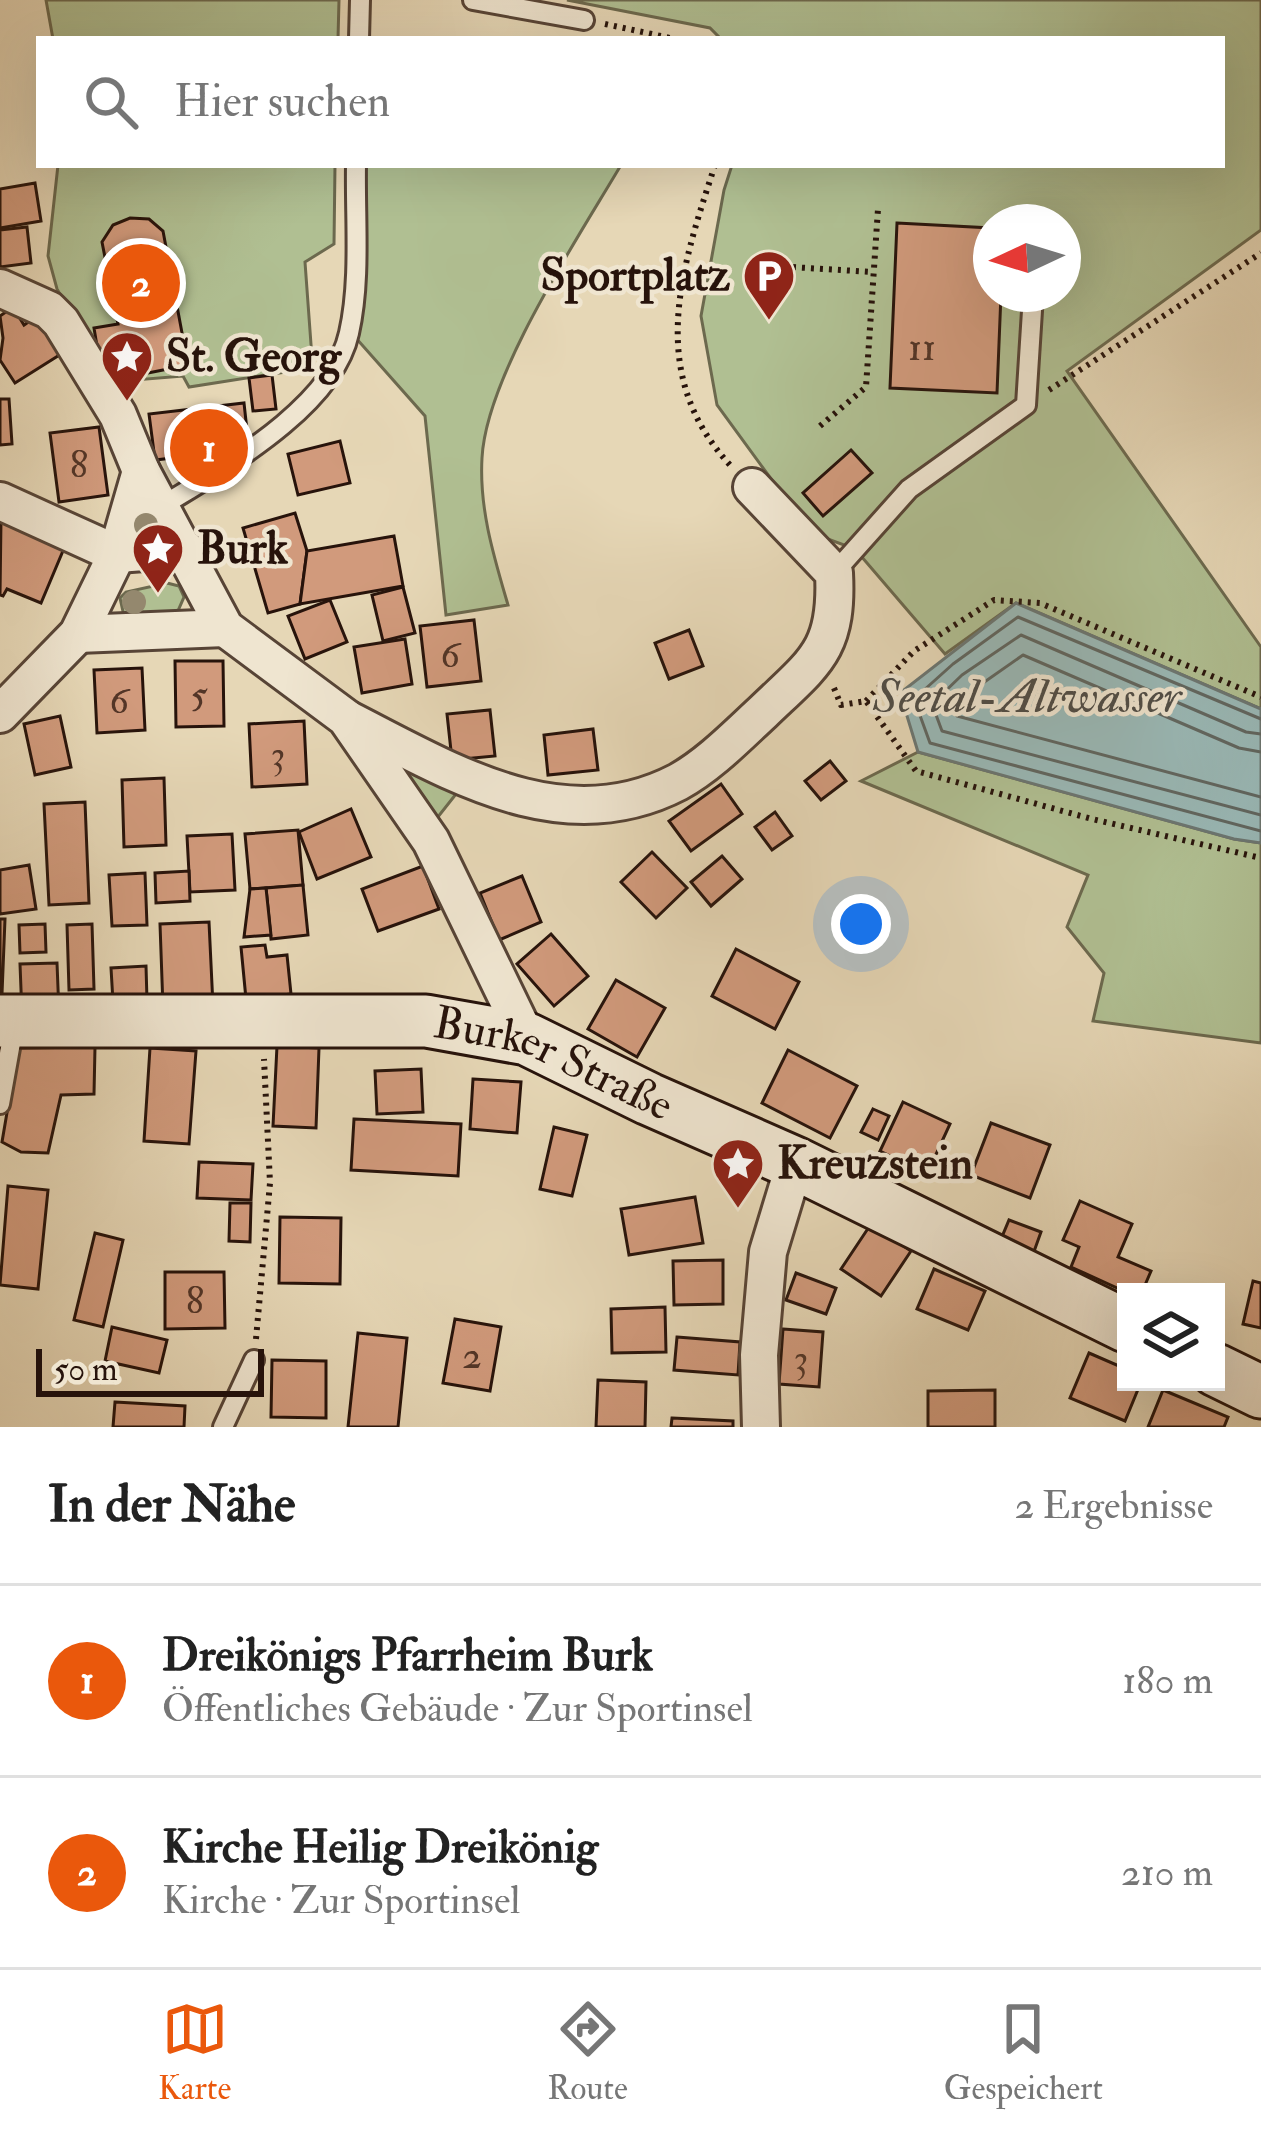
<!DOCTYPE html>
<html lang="de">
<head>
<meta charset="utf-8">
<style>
	:root { --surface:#fff; --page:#f6f6f6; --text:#222; --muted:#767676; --line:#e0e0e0; --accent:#ea580c }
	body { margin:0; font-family:"IM FELL Double Pica",serif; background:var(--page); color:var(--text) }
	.controls { position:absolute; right:36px; bottom:36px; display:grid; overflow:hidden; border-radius:0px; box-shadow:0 12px 48px #0002 }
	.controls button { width:108px; height:108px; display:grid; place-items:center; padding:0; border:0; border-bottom:3px solid var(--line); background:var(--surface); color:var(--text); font:60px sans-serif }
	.compass { position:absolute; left:973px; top:204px; width:108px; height:108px; border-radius:50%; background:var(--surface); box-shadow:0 12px 48px #0002; rotate:266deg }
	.scale { position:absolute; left:36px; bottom:30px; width:228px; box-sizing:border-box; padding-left:12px; border:6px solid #27130b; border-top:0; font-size:33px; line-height:42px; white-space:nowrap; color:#27130b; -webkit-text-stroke:9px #efe5d0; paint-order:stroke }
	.you { position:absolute; left:861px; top:924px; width:42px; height:42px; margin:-30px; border:9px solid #fff; border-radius:50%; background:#1a73e8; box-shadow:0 0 0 18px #1a73e833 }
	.badge { display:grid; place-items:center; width:78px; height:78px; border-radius:50%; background:var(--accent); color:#fff; font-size:39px; font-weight:700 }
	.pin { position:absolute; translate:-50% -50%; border:6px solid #fff; box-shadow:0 3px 12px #0006 }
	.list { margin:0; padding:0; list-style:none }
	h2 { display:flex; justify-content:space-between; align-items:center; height:156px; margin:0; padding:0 48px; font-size:51px }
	h2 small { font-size:39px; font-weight:400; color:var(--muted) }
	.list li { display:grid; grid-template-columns:78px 1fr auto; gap:36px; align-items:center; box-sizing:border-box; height:192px; padding:0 48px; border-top:3px solid var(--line) }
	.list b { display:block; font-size:45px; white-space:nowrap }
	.list p { margin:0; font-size:39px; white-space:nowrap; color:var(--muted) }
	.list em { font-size:39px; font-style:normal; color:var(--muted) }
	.icon { flex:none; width:66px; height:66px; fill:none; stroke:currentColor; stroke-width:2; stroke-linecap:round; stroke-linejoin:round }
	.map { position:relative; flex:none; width:1261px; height:1427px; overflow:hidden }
	.search { position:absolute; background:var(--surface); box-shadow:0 12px 48px #0002; left:36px; right:36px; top:36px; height:132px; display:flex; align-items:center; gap:30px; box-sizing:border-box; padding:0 42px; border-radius:0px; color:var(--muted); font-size:45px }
	.sheet { height:540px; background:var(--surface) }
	nav { display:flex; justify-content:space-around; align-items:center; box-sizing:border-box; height:168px; border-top:3px solid var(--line); background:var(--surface); font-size:33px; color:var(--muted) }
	nav a { display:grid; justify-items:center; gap:6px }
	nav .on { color:var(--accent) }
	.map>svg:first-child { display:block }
	.green { fill:#b0bf92; stroke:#6c694e; stroke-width:3; fill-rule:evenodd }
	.water { fill:#99b8b6; stroke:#6b7672; stroke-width:3 }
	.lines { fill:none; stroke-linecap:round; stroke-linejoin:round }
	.shore { stroke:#606660; stroke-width:3 }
	.building { fill:#d19a7c; stroke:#27130b; stroke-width:3 }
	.lane-casing { stroke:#574436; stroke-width:24 }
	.street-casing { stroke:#574436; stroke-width:42 }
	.secondary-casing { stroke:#27130b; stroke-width:57 }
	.path { stroke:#27130b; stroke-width:6; stroke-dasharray:3 6; stroke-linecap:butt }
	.lane { stroke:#efe5d0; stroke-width:18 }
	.street { stroke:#efe5d0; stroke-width:36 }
	.secondary { stroke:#efe5d0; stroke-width:51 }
	.tree { fill:#94886e }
	.labels { text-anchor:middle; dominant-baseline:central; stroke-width:9; stroke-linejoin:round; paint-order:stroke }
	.number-label { font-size:39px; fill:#523527 }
	.poi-label { font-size:45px; font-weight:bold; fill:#27130b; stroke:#efe5d0; text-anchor:start }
	.street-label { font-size:45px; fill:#27130b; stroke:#efe5d0 }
	.water-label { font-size:48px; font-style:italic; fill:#4f4d47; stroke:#efe5d0 }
</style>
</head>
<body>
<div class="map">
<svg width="1261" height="1427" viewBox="0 0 1261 1427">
	<rect width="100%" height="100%" fill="#e6d7b6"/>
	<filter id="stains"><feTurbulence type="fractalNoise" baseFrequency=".00167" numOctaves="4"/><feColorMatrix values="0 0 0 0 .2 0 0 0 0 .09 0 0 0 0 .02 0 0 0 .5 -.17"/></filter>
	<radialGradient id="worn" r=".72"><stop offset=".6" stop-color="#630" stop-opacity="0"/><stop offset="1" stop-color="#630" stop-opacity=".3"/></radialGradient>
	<!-- green -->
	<g class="green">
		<path d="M46,0h293l-1,39h-285z"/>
		<path d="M567,0h694v230l-194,141 194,276v62l-245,-106 -71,51 -90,-105 -30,-11 -48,-51 -60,-82 -16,-89 23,-126 8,-25h490v-126h-501l-11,-11zM991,222h72v72h-72z"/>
		<path d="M58,165h277l-1,79 -29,18 7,96 -14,12 -109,17 -6,-11 -73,6 -53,-93 -9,-33z"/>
		<path d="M358,165h263c-43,73 -135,211 -139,293 -3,51 12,99 26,147l-62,10 -21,-199 -70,-79z"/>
		<path d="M167,583l12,3 5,11 -7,16 -53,3 -4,-18 6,-6z"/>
		<path d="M373,744l87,45 -30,38z"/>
		<path d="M918,752l316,87 27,4v200l-168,-22 11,-48 -37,-46 21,-52 -227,-94z"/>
	</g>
	<!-- water -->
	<path class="water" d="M1016,603l245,106v134l-27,-4 -316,-87 -18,-59z"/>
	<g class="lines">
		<!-- shore -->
		<g class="shore">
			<path d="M1261,719l-243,-102 -65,47 -39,35 16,44 331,88"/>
			<path d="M1261,734l-15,-2 -225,-97 -59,40 -30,29 10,27 319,84"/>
			<path d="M1261,752l-22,-4 -216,-93 -50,35 -21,20 5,6 304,81"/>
		</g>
	</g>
	<!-- building -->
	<g class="building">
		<path d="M35,183l6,38 -41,7v-39z"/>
		<path d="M130,218l19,1 14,12 25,134 -60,12 -3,-18 -25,5 -6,-36 24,-4 -16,-82 11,-17z"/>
		<path d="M897,223l94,5v66h10l-4,99 -107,-5z"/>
		<path d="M27,227l4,36 -31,4v-37z"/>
		<path d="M13,307l11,18 13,-9 24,38 -46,29 -15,-23 3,-22 -3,-22z"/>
		<path d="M272,375l4,34 -23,2 -4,-33z"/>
		<path d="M0,399h9l3,45 -12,1z"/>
		<path d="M244,403l5,46 -94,11 -6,-46z"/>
		<path d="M99,427l9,68 -49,7 -9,-69z"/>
		<path d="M340,441l10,42 -52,12 -10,-41z"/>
		<path d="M851,450l21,23 -49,43 -20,-23z"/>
		<path d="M295,513l12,38 -7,53 -32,9 -25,-85z"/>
		<path d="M1,519l64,27 -24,57 -34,-14 -4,7 -3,-1z"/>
		<path d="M394,536l9,50 -103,18 7,-53z"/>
		<path d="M403,587l12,46 -32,8 -11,-46z"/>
		<path d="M330,600l17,42 -42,17 -17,-43z"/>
		<path d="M474,620l7,61 -54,6 -7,-61z"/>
		<path d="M689,630l14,36 -34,13 -14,-36z"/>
		<path d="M405,639l7,45 -50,9 -8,-46z"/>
		<path d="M175,661h48l1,65 -48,1z"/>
		<path d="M142,668l3,62 -48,3 -3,-63z"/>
		<path d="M490,710l5,46 -43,4 -5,-46z"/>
		<path d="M60,716l11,51 -36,8 -11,-51z"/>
		<path d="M304,721l3,63 -55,3 -3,-63z"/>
		<path d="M593,729l5,41 -50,5 -4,-40z"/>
		<path d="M830,761l16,20 -25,19 -16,-19z"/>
		<path d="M164,778l2,67 -42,2 -2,-67z"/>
		<path d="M721,784l21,30 -51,37 -22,-30z"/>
		<path d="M85,802l4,101 -40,2 -5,-101z"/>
		<path d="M351,809l20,48 -54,22 -18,-47z"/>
		<path d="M775,812l17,24 -20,14 -17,-23z"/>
		<path d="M298,830l5,55 -53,4 -5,-55z"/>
		<path d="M232,834l3,56 -45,2 -3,-56z"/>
		<path d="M652,852l35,36 -31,30 -35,-36z"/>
		<path d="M722,856l20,23 -31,27 -20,-24z"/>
		<path d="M29,865l7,44 -36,5v-44z"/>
		<path d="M423,866l16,43 -61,22 -16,-42z"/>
		<path d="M189,871l1,30 -34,2 -1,-30z"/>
		<path d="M145,873l2,52 -35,1 -3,-51z"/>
		<path d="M522,876l19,46 -42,18 -19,-47z"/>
		<path d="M303,885l5,50 -37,4 -5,-51z"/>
		<path d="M266,888l5,47 -27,2 6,-48z"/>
		<path d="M0,919h5l-3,75h-2z"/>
		<path d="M209,922l4,84 -50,2 -3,-84z"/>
		<path d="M45,924l1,28 -26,1 -1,-28z"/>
		<path d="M92,924l2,65 -25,1 -2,-65z"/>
		<path d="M551,934l37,42 -34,30 -37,-42z"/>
		<path d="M265,945l2,12 20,-2 4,39 -45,5 -5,-52z"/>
		<path d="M736,949l63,33 -24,47 -63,-33z"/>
		<path d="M57,963l2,50 -37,2 -2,-51z"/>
		<path d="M146,966l1,34 -34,2 -2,-34z"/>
		<path d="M616,980l49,28 -28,49 -49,-28z"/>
		<path d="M277,1046l42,2 -3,80 -43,-2z"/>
		<path d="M95,1047l-1,47 -33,1 -13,58 -27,-1 -19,-10 16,-94z"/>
		<path d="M150,1048l46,3 -7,93 -45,-3z"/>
		<path d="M788,1050l69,36 -27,52 -68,-35z"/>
		<path d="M421,1069l2,43 -46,2 -2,-43z"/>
		<path d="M473,1079l48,3 -4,51 -47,-4z"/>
		<path d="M903,1102l47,22 -23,50 -47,-23z"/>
		<path d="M873,1109l16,7 -11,24 -17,-8z"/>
		<path d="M354,1119l107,5 -3,52 -107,-6z"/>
		<path d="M991,1123l59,22 -20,53 -59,-23z"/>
		<path d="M554,1127l33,8 -15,61 -32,-7z"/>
		<path d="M199,1162l54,2 -2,36 -54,-2z"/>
		<path d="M8,1186l40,4 -10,99 -38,-4z"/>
		<path d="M695,1197l8,46 -74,12 -8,-46z"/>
		<path d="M1080,1201l52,23 -14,33 33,14 -9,21h-16l-55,-25 8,-20 -16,-7z"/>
		<path d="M230,1203h21l-1,39 -21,-1z"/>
		<path d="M280,1217l61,1 -1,66 -61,-1z"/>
		<path d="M1009,1220l32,12 -9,25 -33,-13z"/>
		<path d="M871,1224l40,27 -30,45 -40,-27z"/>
		<path d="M95,1233l28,7 -20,87 -29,-7z"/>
		<path d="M723,1260v44l-49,1 -1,-44z"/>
		<path d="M934,1269l51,22 -17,39 -51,-21z"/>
		<path d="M165,1272h59l1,56 -60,1z"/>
		<path d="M796,1273l40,15 -10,26 -40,-14z"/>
		<path d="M1253,1281l8,2v45l-18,-4z"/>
		<path d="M665,1307l1,45 -54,1 -1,-44z"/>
		<path d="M455,1319l46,8 -11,64 -47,-8z"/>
		<path d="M112,1327l55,13 -8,33 -54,-12z"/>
		<path d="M783,1329l40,3 -4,55 -40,-3z"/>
		<path d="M358,1333l49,5 -9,89h-50z"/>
		<path d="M677,1337l63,5 -2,33 -64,-5z"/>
		<path d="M1089,1353l37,16v13h15l-16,39 -55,-23z"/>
		<path d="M272,1360l54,1v57l-55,-1z"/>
		<path d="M598,1380l48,2 -1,45h-49z"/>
		<path d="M995,1390v37h-67v-36z"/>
		<path d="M1163,1390l65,27 -4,10h-76z"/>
		<path d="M115,1402l70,4 -1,21h-71z"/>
		<path d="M672,1418l61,3v6h-62z"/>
	</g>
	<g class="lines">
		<!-- lane casing -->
		<g class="lane-casing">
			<g id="lane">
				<path d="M473,0l111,20"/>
				<path d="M359,39l1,-39"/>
				<path d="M162,506c61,-38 171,-98 187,-173 12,-53 6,-114 7,-168"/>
				<path d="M834,573l75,-84 117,-84 7,-110"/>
				<path d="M0,1104l14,-78"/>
				<path d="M223,1427l31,-67"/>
			</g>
		</g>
		<!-- street casing -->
		<g class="street-casing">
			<g id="street">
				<path d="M0,288l49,22 12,12 57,93 23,56 84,157 121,90 85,123 96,198"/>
				<path d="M0,501l117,53 68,-5"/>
				<path d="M78,634l147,-6"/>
				<path d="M0,714l78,-80 39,-80 24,-83"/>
				<path d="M349,720c102,52 214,122 329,62 31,-17 59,-46 85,-70 52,-50 75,-62 71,-139l-82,-86"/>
				<path d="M761,1427l-2,-72 9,-103 27,-89"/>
			</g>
		</g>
		<!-- secondary casing -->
		<g class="secondary-casing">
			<g id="secondary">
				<path id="s1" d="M0,1021h426l101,18 122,60 146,64 331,163"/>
				<path d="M1216,1370l45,22"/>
			</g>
		</g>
		<!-- path -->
		<g class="path">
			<path d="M605,24l70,15"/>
			<path d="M715,165c-34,104 -70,209 16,301"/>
			<path d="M775,266l98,6"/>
			<path d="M1049,390l212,-137"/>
			<path d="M820,426l46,-39 12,-178"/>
			<path d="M834,688l7,17 25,-4 50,70 176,48 169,39"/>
			<path d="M866,701l48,-50 80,-51 46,3 221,94"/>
			<path d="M256,1339l14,-156 -6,-124"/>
		</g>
		<!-- lane -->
		<use href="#lane" class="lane"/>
		<!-- street -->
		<use href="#street" class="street"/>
		<!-- secondary -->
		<use href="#secondary" class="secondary"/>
	</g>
	<!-- trees -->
	<g class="tree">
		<circle cx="146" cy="525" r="12"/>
		<circle cx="134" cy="602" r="12"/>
	</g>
	<!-- icons -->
	<defs>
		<g id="parking-pin" transform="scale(2.7)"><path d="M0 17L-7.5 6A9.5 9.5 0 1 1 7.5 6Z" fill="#8f2418" stroke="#efe5d0"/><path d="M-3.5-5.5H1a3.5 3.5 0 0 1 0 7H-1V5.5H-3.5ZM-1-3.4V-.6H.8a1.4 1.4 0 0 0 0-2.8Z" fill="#fff"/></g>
		<g id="sight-pin" transform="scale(2.7)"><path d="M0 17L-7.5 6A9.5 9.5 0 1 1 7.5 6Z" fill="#8f2418" stroke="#efe5d0"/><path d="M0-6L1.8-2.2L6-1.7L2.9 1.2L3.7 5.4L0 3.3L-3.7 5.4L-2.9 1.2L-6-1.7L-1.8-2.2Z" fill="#fff"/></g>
	</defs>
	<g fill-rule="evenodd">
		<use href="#parking-pin" x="769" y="276"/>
		<use href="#sight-pin" x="127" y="357"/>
		<use href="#sight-pin" x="158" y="549"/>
		<use href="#sight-pin" x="738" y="1164"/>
	</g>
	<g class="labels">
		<!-- number labels -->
		<g class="number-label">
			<text x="922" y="347">11</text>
			<text x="79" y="464">8</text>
			<text x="450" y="654">6</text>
			<text x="199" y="694">5</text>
			<text x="119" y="700">6</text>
			<text x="278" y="754">3</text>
			<text x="195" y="1300">8</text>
			<text x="472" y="1355">2</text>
			<text x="801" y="1358">3</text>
		</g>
		<!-- poi labels -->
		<g class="poi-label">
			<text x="730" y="276" text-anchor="end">Sportplatz</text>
			<text x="166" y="357">St. Georg</text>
			<text x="197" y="549">Burk</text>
			<text x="777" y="1164">Kreuzstein</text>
		</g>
		<!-- street labels -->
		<g class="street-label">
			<text stroke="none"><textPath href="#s1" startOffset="561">Burker Straße</textPath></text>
		</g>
		<!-- water labels -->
		<g class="water-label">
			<text x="1027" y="697">Seetal-Altwasser</text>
		</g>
	</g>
	<rect width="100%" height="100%" filter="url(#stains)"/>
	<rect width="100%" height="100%" fill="url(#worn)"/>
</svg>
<div class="controls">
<button><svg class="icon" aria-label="layers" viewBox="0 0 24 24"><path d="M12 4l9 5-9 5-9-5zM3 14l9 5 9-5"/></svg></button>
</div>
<svg class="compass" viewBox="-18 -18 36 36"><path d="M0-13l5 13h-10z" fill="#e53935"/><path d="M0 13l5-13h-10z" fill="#767676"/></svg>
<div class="scale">50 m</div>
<div class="you"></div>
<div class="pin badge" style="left:209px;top:448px">1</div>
<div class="pin badge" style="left:141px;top:283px">2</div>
<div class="search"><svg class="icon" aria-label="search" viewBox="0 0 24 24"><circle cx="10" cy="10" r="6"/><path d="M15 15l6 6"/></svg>Hier suchen</div>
</div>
<section class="sheet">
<h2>In der Nähe<small>2 Ergebnisse</small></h2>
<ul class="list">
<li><span class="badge">1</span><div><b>Dreikönigs Pfarrheim Burk</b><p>Öffentliches Gebäude · Zur Sportinsel</p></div><em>180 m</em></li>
<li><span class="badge">2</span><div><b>Kirche Heilig Dreikönig</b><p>Kirche · Zur Sportinsel</p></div><em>210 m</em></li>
</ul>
</section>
<nav>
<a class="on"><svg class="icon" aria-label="map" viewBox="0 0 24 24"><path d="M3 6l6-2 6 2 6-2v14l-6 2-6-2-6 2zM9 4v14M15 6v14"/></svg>Karte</a>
<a><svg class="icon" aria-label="directions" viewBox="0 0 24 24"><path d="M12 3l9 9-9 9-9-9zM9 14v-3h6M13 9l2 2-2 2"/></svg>Route</a>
<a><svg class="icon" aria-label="saved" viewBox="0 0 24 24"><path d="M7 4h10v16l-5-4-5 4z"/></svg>Gespeichert</a>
</nav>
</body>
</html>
